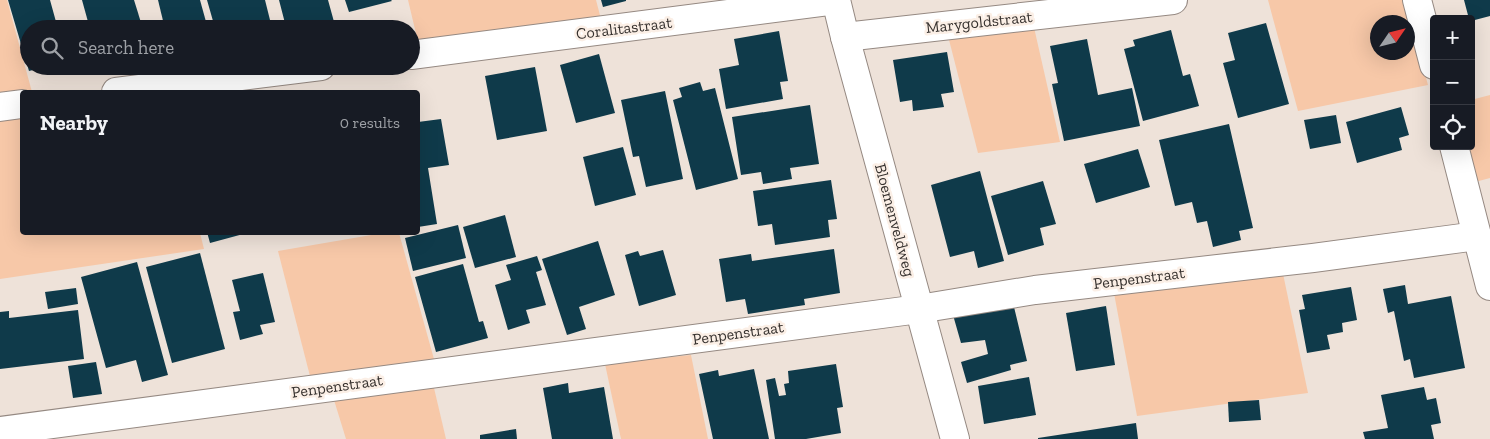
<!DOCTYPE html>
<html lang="en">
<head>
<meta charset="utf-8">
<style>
	:root { --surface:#171b24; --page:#242831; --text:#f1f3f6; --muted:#9ea1a6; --line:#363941 }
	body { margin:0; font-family:"Zilla Slab",serif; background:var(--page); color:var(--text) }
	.controls { position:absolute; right:15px; top:15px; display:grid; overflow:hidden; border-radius:5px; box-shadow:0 5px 20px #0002 }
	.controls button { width:45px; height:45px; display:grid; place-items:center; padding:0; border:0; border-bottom:1px solid var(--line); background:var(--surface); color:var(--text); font:25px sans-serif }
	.compass { position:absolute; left:1370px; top:15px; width:45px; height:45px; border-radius:50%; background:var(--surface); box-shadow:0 5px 20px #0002; rotate:55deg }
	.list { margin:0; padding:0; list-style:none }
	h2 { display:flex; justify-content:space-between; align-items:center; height:65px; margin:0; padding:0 20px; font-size:21px }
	h2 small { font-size:16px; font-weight:400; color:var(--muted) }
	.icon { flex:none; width:28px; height:28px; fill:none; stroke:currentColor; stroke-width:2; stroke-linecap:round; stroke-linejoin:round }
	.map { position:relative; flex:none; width:1490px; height:439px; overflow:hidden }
	.search { position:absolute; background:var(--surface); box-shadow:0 5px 20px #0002; left:20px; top:20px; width:400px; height:55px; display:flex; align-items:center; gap:12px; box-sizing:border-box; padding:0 18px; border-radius:28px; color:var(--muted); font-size:19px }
	.panel { position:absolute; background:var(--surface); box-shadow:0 5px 20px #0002; left:20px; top:90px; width:400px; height:145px; border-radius:5px }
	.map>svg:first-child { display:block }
	.green { fill:#f7c8a8; fill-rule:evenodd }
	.building { fill:#0f3a4a }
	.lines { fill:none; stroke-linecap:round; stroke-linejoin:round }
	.minor-casing { stroke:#958982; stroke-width:30 }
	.minor { stroke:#fff; stroke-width:28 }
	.labels { text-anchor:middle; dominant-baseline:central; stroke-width:5; stroke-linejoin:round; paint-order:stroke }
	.street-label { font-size:16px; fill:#36312e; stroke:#fbefe6 }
</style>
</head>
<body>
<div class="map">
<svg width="1490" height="439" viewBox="0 0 1490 439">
	<rect width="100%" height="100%" fill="#eee2d9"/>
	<!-- green -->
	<g class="green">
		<path d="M0,0h7l25,92h-10l-22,7z"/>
		<path d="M408,0h188l6,23 -183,23z"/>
		<path d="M1268,0h137l23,85 -130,26zM1378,22h30v30h-30z"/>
		<path d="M1033,23l27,119 -82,11 -31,-121z"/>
		<path d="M1490,95v83l-15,4 -9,-36h5v-46z"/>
		<path d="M22,113v119l178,1 4,16 -204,30v-163z"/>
		<path d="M383,233h16l38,137 -125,14 -34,-133z"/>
		<path d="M1282,269l26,124 -171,23 -24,-128z"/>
		<path d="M691,355l17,84h-87l-16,-75z"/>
		<path d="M434,388l12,51h-100l-12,-39z"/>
	</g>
	<!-- building -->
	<g class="building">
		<path d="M8,0h42l8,29h-29v37l16,1 -16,4z"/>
		<path d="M82,0h52l9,29h-53z"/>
		<path d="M158,0h42l8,29h-43z"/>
		<path d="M207,0h58l5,20 -30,9h-2l-2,-7 -21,6z"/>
		<path d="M279,0h49l8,29h-40l-1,-4 -9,2z"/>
		<path d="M345,0h46l1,1 -43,11z"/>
		<path d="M601,0h25v1l-23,6z"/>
		<path d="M1464,0h26v16l-19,5v-2h-2z"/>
		<path d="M1266,23l23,81 -51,14 -15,-55 12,-3 -7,-27z"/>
		<path d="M1171,30l12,46 7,-2 9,32 -56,15 -19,-72 11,-3 -2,-6z"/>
		<path d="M779,31l9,50 -8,1 3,17 -57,10 -7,-40 20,-4 -5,-26z"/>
		<path d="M1087,39l11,56 34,-7 8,38 -76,15 -12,-57 6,-1 -8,-37z"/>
		<path d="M947,52l7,40 -13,2 3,13 -31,4 -1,-11 -12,2 -7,-42z"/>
		<path d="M599,54l16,59 -39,10 -16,-58z"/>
		<path d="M535,67l12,64 -50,9 -12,-64z"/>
		<path d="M700,82l3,9 12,-3 23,91 -42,11 -23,-90 9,-3 -3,-9z"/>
		<path d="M665,91l18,88 -37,8 -7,-31 -6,1 -12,-57z"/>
		<path d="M810,105l9,59 -29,4 2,11 -29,5 -2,-12 -20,3 -9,-58z"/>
		<path d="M1401,107l8,28 -10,3 3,12 -45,13 -11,-41z"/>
		<path d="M1336,115l5,28 -31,6 -6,-29z"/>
		<path d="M441,119l8,46 -21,3 9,56 -19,3v-105z"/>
		<path d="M1229,124l24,104 -14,3 2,9 -28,7 -6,-26 -10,2 -5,-21 -17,4 -16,-66z"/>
		<path d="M623,147l13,48 -41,11 -12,-49z"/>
		<path d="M1138,149l12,38 -54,16 -12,-39z"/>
		<path d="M980,171l24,90 -26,7 -4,-17 -24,6 -19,-72z"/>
		<path d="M831,180l6,39 -9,1 2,17 -55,8 -3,-21 -14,2 -5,-35z"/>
		<path d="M1043,181l13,43 -16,4 4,17 -36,10 -17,-59z"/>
		<path d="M505,215l11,42 -41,11 -12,-41z"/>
		<path d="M458,225l8,33 -53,13 -8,-33z"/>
		<path d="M207,232h40v1l-37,10z"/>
		<path d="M598,241l17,54 -36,12 7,22 -19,6 -25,-76z"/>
		<path d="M834,249l6,44 -36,6 1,6 -57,9 -3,-15 -19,3 -7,-43 32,-5 1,7z"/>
		<path d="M663,250l13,45 -37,11 -14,-51 13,-4 2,5z"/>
		<path d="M200,253l25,96 -53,14 -26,-96z"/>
		<path d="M537,256l5,14 -6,2 10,33 -20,5 4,13 -22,7 -13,-45 16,-5 -5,-15z"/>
		<path d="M137,262l31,113 -26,7 -6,-22 -30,8 -25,-91z"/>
		<path d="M463,264l16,58 4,-1 5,17 -52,14 -21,-75z"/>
		<path d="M263,273l12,49 -15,3 3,9 -23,6 -7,-28 7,-1 -8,-31z"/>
		<path d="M1405,285l3,19 43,-8 14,72 -51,10 -4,-19 -6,2 -10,-50 -6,2 -5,-24z"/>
		<path d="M1351,287l6,33 -15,3 1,9 -16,3 3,14 -23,4 -8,-43 6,-1 -3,-14z"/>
		<path d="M76,288l2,16 -30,5 -3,-17z"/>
		<path d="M1106,306l9,59 -39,6 -10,-58z"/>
		<path d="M1014,307l13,54 -17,4 1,5 -44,13 -6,-21 27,-8 -3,-14 -24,3 -8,-28z"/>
		<path d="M78,310l6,49 -84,10v-57l9,-1v7z"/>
		<path d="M96,362l6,32 -29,4 -5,-32z"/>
		<path d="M836,364l7,43 -6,1 4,25 -35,6h-31l-9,-59 9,-2 4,18 7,-1 -2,-11 5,-1 -1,-12z"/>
		<path d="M754,369l15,70h-56l-14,-65 19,-4 1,6z"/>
		<path d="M1029,377l7,38 -52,9 -6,-38z"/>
		<path d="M568,383l1,10 35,-6 9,52h-61l-9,-51z"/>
		<path d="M1424,387l3,13 9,-2 5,25 -10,2 3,14h-69l-2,-7 25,-4 -7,-33z"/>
		<path d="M1259,400l2,20 -32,2 -1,-20z"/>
		<path d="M1136,423l2,16h-100v-1z"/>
		<path d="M516,429l1,10h-37v-4z"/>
	</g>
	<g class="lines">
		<!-- minor casing -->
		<g class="minor-casing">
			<g id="minor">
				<path d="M836,0l9,37 110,402"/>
				<path d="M1417,0l17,65"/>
				<path d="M845,37l328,-37"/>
				<path d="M411,55l425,-55"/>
				<path d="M116,92l205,-26"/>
				<path d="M0,107l22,-3"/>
				<path d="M1454,146l36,140"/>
				<path d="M0,431l919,-122 116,-19 278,-32 164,-22"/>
			</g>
		</g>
		<!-- minor -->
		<use href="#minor" class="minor"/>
	</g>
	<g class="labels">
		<!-- street labels -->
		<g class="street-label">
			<text transform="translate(979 22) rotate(-6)">Marygoldstraat</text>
			<text transform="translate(624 28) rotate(-7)">Coralitastraat</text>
			<text transform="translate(895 220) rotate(75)">Bloemenveldweg</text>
			<text transform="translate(1139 278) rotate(-7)">Penpenstraat</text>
			<text transform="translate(738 333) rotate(-8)">Penpenstraat</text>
			<text transform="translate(337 386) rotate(-8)">Penpenstraat</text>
		</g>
	</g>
</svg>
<div class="controls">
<button>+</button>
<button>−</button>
<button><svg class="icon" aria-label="locate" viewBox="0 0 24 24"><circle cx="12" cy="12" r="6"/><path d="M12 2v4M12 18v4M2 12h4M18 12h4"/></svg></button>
</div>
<svg class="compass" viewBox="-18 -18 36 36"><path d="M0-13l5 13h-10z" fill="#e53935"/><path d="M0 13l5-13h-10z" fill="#9ea1a6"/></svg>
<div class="search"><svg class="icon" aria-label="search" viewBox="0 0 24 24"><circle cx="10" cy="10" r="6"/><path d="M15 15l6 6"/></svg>Search here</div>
<section class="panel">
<h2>Nearby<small>0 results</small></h2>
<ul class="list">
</ul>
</section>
</div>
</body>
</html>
